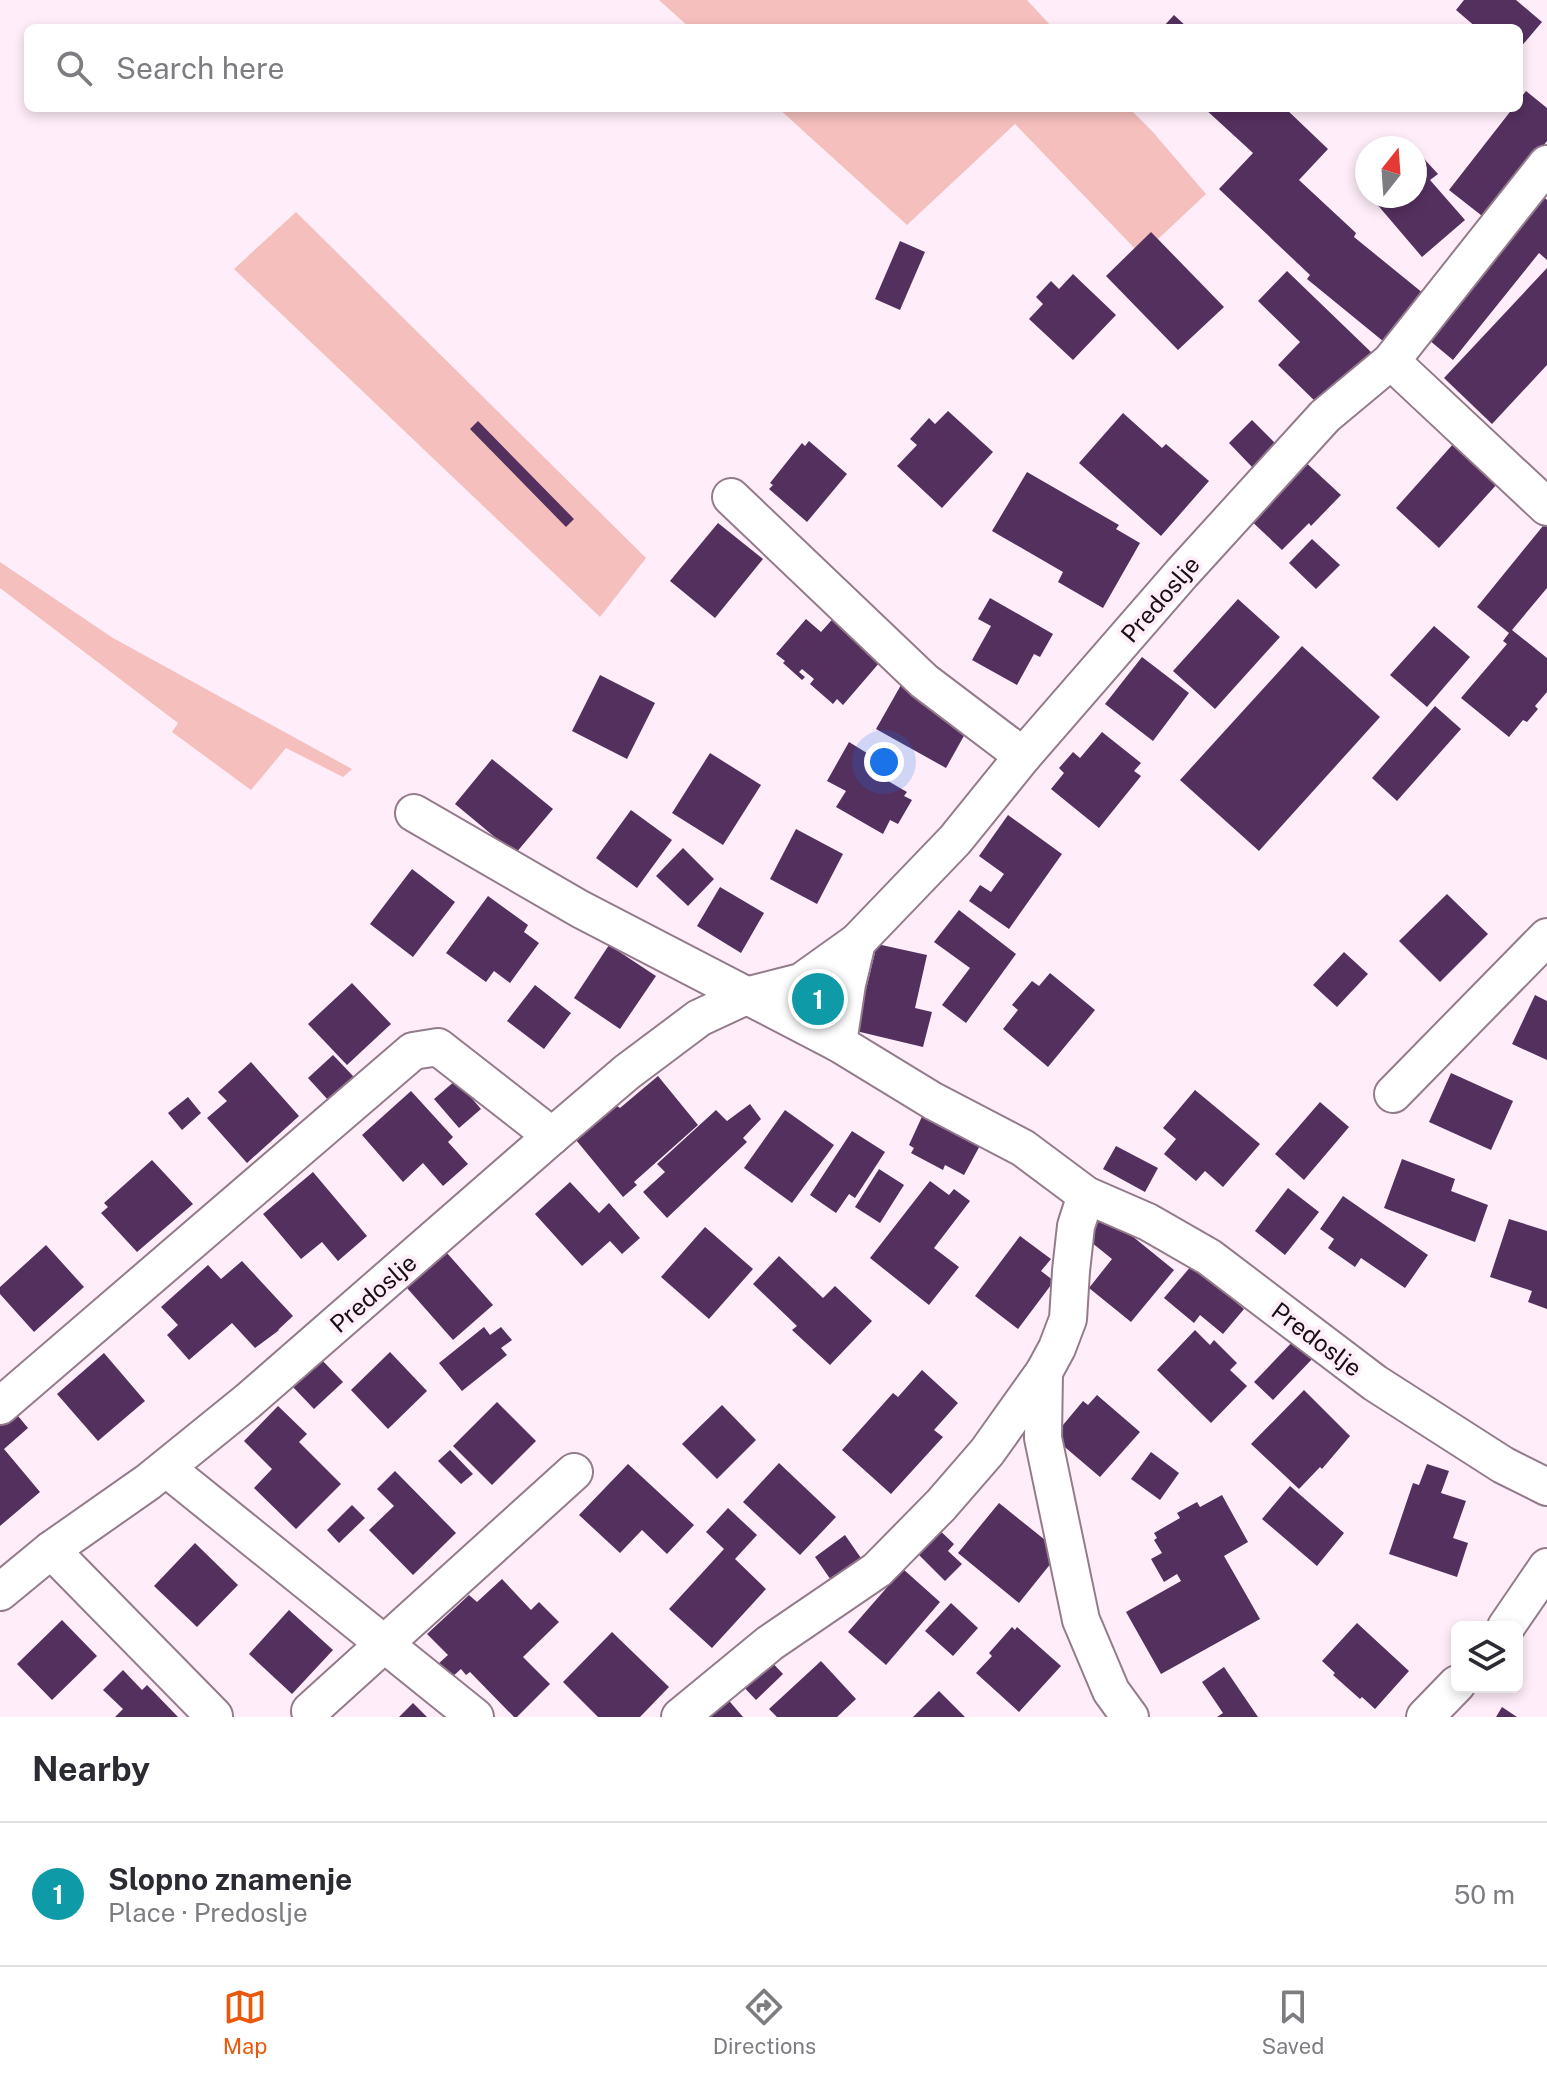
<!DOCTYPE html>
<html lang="en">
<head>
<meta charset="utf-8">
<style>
	:root { --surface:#fff; --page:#f7f7f7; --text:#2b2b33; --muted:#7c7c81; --line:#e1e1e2; --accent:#ea580c }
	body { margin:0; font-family:"Public Sans",sans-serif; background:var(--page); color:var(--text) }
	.controls { position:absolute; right:24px; bottom:24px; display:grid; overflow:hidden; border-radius:12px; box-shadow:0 4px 12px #0003 }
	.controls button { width:72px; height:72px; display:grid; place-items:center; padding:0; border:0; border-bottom:2px solid var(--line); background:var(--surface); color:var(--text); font:40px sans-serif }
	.compass { position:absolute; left:1355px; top:136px; width:72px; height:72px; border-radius:50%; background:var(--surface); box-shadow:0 4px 12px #0003; rotate:17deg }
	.you { position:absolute; left:884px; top:762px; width:28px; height:28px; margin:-20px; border:6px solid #fff; border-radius:50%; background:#1a73e8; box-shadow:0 0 0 12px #1a73e833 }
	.badge { display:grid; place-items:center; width:52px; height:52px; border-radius:50%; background:var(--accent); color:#fff; font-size:26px; font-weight:700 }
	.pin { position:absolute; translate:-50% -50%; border:4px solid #fff; box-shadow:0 2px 8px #0006 }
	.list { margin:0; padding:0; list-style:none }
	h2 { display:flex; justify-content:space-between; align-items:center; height:104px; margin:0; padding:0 32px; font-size:34px }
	h2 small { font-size:26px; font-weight:400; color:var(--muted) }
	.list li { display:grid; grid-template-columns:52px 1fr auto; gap:24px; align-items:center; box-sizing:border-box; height:144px; padding:0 32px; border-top:2px solid var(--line) }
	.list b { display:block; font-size:30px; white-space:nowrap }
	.list p { margin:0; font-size:26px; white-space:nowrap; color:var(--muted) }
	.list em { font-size:26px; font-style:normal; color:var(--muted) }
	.icon { flex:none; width:44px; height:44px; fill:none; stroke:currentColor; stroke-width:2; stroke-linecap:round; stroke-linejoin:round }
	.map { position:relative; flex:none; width:1547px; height:1717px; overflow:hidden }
	.search { position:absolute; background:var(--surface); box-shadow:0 4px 12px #0003; left:24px; right:24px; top:24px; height:88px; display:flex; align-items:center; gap:20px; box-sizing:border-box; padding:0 28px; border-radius:12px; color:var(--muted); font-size:30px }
	.sheet { height:248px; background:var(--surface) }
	nav { display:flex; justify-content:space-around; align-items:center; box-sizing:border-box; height:112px; border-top:2px solid var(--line); background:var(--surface); font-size:22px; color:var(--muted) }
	nav a { display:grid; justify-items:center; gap:4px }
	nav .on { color:var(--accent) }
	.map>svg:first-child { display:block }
	.green { fill:#f4bfbd }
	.building { fill:#54305f }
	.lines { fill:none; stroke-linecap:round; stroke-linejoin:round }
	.minor-casing { stroke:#947b8c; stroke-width:40 }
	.minor { stroke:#fff; stroke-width:36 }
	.labels { text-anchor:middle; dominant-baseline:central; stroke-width:8; stroke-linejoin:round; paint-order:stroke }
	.street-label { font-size:24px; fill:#180f15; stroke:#ffeef9 }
</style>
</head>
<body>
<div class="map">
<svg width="1547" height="1717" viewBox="0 0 1547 1717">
	<rect width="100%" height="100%" fill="#ffeef9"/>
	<!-- green -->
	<g class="green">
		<path d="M659,0h368l26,28h-363z"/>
		<path d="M778,108h351l23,23 54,63 -65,61 -126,-131 -108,101z"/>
		<path d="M296,212l350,346 -46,59 -366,-348z"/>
		<path d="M0,562l113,76 239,131 -9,8 -57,-29 -35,42 -79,-58 6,-9 -178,-135z"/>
	</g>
	<!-- building -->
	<g class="building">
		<path d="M1464,0h52l26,22 -23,27v-21h-42l-21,-18z"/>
		<path d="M1174,15l14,13h-26z"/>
		<path d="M1526,91l21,17v33l-61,78 -37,-29 64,-82h6v-8z"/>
		<path d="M1204,108h81l43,41 -29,31 57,53 -2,4 75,61 -40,48 -82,-67 3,-4 -91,-86 34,-36z"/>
		<path d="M1415,149l23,25 -8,6 35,40 -43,37 -52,-61h45z"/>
		<path d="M1544,197l3,3v60l-8,-7 -86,107 -24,-20z"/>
		<path d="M1151,232l73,75 -46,43 -72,-74z"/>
		<path d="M900,241l25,11 -25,58 -25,-11z"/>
		<path d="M1547,268v97l-55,59 -48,-46z"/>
		<path d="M1287,271l85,82 -52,53 -42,-41 22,-23 -42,-41z"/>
		<path d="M1073,274l43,41 -43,45 -44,-41 14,-15 -7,-7 15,-16 8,8z"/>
		<path d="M948,411l45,41 -51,56 -45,-42 20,-21 -7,-6 19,-21 6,6z"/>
		<path d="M1123,413l39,35 4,-4 43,37 -48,55 -82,-73z"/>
		<path d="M1252,420l25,25 -24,23 -24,-25z"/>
		<path d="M478,421l96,98 -8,8 -96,-98z"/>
		<path d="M809,441l38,33 -40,48 -38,-33 4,-4 -3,-2 32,-40 3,3z"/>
		<path d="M1454,443l44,40 -59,65 -43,-40z"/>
		<path d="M1301,458l40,37 -30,31 -2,-3 -27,27 -36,-34z"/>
		<path d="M1027,472l92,53 -3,4 24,14 -37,65 -45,-26 5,-10 -71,-41z"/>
		<path d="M1547,521v67l-35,42 35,28v34l-12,14 3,3 -11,13 -4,-2 -14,17 -48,-39 46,-54 -4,-3 6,-8 -32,-26z"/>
		<path d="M718,523l45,36 -48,59 -45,-37z"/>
		<path d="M1312,539l28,26 -24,24 -27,-26z"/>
		<path d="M990,598l63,36 -13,23 -6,-3 -17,31 -45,-25 19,-34 -13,-7z"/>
		<path d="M1238,599l42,38 -65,72 -42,-38z"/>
		<path d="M838,613l48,42 -43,50 -6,-6 -4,5 -23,-20 4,-5 -12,-10 -3,3 6,5 -3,3 -19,-17 2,-2 -9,-7 30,-35 15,13z"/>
		<path d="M1434,626l36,31 -43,50 -37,-32z"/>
		<path d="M1302,646l78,71 -121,134 -79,-71z"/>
		<path d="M1142,657l47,36 -36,48 -48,-37z"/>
		<path d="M600,675l55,28 -28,56 -55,-28z"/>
		<path d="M901,685l69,40 -24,43 -70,-39z"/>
		<path d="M1435,706l26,23 -64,72 -25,-23z"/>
		<path d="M1102,732l39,31 -7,8 7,5 -42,52 -48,-39 13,-16 -5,-5 14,-16 7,6z"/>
		<path d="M849,742l26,16 -6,12 38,22 -3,4 8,4 -14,24 -8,-4 -7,14 -47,-27 10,-16 -19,-10z"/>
		<path d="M710,753l51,32 -38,60 -51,-32z"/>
		<path d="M492,759l61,50 -38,45 -60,-50z"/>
		<path d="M631,810l41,30 -35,48 -41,-30z"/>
		<path d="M1008,815l54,39 -53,75 -40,-28 11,-16 11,7 13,-18 -25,-18z"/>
		<path d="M796,829l47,25 -26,50 -47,-25z"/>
		<path d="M683,848l31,31 -26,27 -32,-30z"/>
		<path d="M412,869l43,33 -42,55 -43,-33z"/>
		<path d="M720,887l44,26 -23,40 -44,-27z"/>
		<path d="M1447,894l41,40 -48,48 -41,-41z"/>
		<path d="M488,896l40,29 -4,7 15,11 -29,40 -16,-12 -8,11 -40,-29z"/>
		<path d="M959,910l57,44 -50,69 -24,-18 28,-37 -36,-26z"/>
		<path d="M877,944l50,11 -12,53 17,4 -9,35 -67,-16z"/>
		<path d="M609,945l47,31 -36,53 -46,-31z"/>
		<path d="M1344,952l24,22 -31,33 -24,-22z"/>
		<path d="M1050,973l45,37 -47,57 -45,-38 15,-19 -6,-5 20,-24 7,5z"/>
		<path d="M352,983l39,41 -44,41 -39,-41z"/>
		<path d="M535,985l36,28 -27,36 -37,-28z"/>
		<path d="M1535,995l12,6v59l-35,-16z"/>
		<path d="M333,1055l21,22 -25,24 -21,-23z"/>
		<path d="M251,1062l48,54 -52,47 -40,-45 20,-17 -9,-9z"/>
		<path d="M1451,1073l62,28 -22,49 -62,-28z"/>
		<path d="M658,1076l40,49 -64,57 3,3 -14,12 -47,-57 41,-34 3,2z"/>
		<path d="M456,1080l25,29 -22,19 -25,-29z"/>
		<path d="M1195,1090l65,54 -37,43 -18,-16 -9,10 -32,-27 12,-15 -13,-11z"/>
		<path d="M411,1091l42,46 -5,5 20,22 -25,22 -20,-23 -20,19 -41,-47z"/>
		<path d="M188,1097l13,16 -19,17 -14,-17z"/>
		<path d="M1320,1102l29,25 -45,53 -29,-26z"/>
		<path d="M750,1104l11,15 -18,19 4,4 -80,76 -24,-26 22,-20 -8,-8 59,-54 11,11z"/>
		<path d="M785,1110l49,35 -42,58 -48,-35z"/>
		<path d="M925,1110l58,30 -19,35 -19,-10 -2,5 -32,-17 3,-5 -5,-3z"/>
		<path d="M852,1131l33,21 -30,46 -6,-4 -13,19 -26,-18z"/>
		<path d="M1116,1146l42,22 -13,24 -42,-23z"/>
		<path d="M1402,1159l53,20 -4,12 37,14 -13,37 -91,-34z"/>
		<path d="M152,1160l41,44 -56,48 -36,-39 7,-6 -4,-4z"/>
		<path d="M879,1169l25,16 -24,38 -25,-16z"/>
		<path d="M313,1172l54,64 -29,25 -16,-19 -21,17 -38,-45z"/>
		<path d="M930,1181l19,14 5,-6 16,12 -36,47 25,19 -30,38 -59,-47z"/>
		<path d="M570,1182l29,31 10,-10 31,35 -18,16 -12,-13 -28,25 -47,-52z"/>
		<path d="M1288,1188l31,24 -34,43 -30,-24z"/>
		<path d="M1343,1196l85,59 -23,33 -44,-30 -6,9 -27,-19 6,-9 -14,-10z"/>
		<path d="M1105,1214l69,56 -43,52 -42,-34 23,-29 -26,-21z"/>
		<path d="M1509,1219l38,12v78l-19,-7 4,-11 -42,-14z"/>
		<path d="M705,1227l48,42 -44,50 -48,-42z"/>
		<path d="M1020,1236l31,23 -10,12 13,10 -36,48 -43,-33z"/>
		<path d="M46,1245l38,42 -50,45 -34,-38v-7z"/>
		<path d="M447,1253l46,52 -40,35 -46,-52z"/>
		<path d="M779,1256l44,42 12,-12 37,35 -42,44 -38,-35 5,-4 -44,-42z"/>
		<path d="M242,1261l51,55 -14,13 -1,2 -23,17 -23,-25 -43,37 -22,-25 11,-10 -17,-18 47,-42 13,14z"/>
		<path d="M1192,1265l52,44 -21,25 -23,-19 -6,8 -30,-25z"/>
		<path d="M484,1327l6,8 11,-8 11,13 -11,8 6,7 -45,36 -23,-28z"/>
		<path d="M1195,1330l15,15 4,-5 23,23 -7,7 17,16 -36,37 -54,-53z"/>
		<path d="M1296,1338l19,18 -42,44 -19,-18z"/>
		<path d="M390,1352l37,39 -39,38 -37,-39z"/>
		<path d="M104,1353l41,48 -47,40 -41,-47z"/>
		<path d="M321,1359l22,23 -29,27 -22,-23z"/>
		<path d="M922,1370l36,33 -24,27 9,7 -52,57 -49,-44 51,-57 5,4z"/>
		<path d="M1304,1390l46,46 -28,33 -2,-2 -21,22 -48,-45z"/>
		<path d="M1097,1395l43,37 -40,45 -47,-40 30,-36 5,4z"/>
		<path d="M497,1402l39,39 -44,44 -39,-39z"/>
		<path d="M722,1405l34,35 -39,39 -35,-35z"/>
		<path d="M278,1406l29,28 -8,8 42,42 -45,45 -42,-41 18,-19 -28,-28z"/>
		<path d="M13,1410l15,18 -24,21 36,43 -40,34v-105z"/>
		<path d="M450,1450l23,24 -12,10 -23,-23z"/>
		<path d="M1151,1452l28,21 -19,27 -29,-21z"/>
		<path d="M779,1463l57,54 -36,38 -57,-53z"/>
		<path d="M628,1464l66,61 -27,29 -25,-24 -22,23 -41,-38z"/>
		<path d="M1427,1464l22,7 -8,22 25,8 -13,37 15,5 -11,34 -68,-23 24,-71 6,2z"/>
		<path d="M395,1471l61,62 -43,42 -44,-45 25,-24 -17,-17z"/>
		<path d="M1290,1486l54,47 -27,33 -55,-47z"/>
		<path d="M1222,1495l26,47 -24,14 36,63 -99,55 -35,-62 55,-31 -4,-7 -13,8 -13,-23 11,-6 -8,-13 3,-2 -3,-5 26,-15 -3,-5 20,-11 3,5z"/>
		<path d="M999,1503l61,49 -41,51 -61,-50z"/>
		<path d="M352,1505l13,13 -26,25 -12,-13z"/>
		<path d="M728,1508l29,27 -22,24 31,30 -54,59 -43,-39 55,-60 -18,-17z"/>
		<path d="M933,1524l21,20 -6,7 14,13 -17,17 -35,-35z"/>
		<path d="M845,1535l18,26 -30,22 -18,-26z"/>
		<path d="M195,1543l43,42 -41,42 -43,-41z"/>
		<path d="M903,1569l37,33 -54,63 -38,-33z"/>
		<path d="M502,1579l29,31 8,-8 20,20 -36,35 27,27 -33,33h-3l-44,-45 -4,3 -5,-6 -10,9 -13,-14 10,-9 -21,-21 42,-39 8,7z"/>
		<path d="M951,1603l27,25 -25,28 -28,-25z"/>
		<path d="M289,1610l44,40 -41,44 -43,-40z"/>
		<path d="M62,1620l35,36 -45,44 -35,-36z"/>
		<path d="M1357,1623l52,48 -34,38 -13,-12 -2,2 -27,-24 2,-2 -13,-12z"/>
		<path d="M1012,1627l3,3 2,-3 44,39 -42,46 -43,-39 16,-17 -3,-3z"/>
		<path d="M612,1632l57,55 -29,30h-42l-35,-35z"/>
		<path d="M766,1656l17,18 -27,26 -17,-18z"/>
		<path d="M821,1661l35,38 -19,18h-60l-8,-8z"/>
		<path d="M1224,1667l21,31 13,19h-41l6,-4 -21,-31z"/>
		<path d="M123,1670l19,20 5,-5 31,32h-63l8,-8 -20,-19z"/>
		<path d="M939,1691l26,26h-52z"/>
		<path d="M725,1696l18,21h-42z"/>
		<path d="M413,1703l14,14h-28z"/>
		<path d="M1502,1707l15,10h-21z"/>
	</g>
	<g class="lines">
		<!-- minor casing -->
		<g class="minor-casing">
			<g id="minor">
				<path d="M1391,361l156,146"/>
				<path d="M731,497l193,184 99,75"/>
				<path d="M414,813l166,96 258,134 95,58 90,47 63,47 62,27 61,35 166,126 128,82 44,22"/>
				<path d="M838,1043l9,-59 10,-42"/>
				<path d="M1393,1094l154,-157"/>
				<path d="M1086,1195l-10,31 -5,45 -3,48 -11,29 -13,24 -1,66 38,182 30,71 19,26"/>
				<path d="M0,1406l413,-355 25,-4 114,89"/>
				<path d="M166,1468l309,249"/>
				<path d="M51,1550l163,166"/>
				<path d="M0,1592l51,-42 97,-68 100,-81 304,-265 75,-64 72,-54 47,-22 55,-14 56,-40 98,-102 68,-84 159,-183 143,-157 66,-55 156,-197"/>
				<path d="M1506,1627l41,-60"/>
				<path d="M310,1711l264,-239"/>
				<path d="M680,1717l90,-74 107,-73 64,-65 46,-53 57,-80"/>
				<path d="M1425,1717l32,-33"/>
			</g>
		</g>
		<!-- minor -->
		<use href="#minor" class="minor"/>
	</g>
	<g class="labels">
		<!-- street labels -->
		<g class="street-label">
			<text transform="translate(1160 599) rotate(-49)">Predoslje</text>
			<text transform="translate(373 1293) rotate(-41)">Predoslje</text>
			<text transform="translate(1317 1339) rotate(37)">Predoslje</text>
		</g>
	</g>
</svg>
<div class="controls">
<button><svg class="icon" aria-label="layers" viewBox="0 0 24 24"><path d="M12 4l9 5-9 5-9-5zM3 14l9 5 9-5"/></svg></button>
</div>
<svg class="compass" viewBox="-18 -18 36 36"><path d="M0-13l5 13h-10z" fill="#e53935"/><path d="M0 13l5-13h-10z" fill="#7c7c81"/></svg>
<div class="you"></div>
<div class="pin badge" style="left:818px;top:999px;background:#0f9aa8">1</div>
<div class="search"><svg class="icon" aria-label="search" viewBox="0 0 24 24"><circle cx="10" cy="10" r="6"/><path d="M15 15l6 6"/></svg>Search here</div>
</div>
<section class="sheet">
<h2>Nearby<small></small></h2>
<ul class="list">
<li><span class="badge" style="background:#0f9aa8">1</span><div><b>Slopno znamenje</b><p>Place · Predoslje</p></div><em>50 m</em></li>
</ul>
</section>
<nav>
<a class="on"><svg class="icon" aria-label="map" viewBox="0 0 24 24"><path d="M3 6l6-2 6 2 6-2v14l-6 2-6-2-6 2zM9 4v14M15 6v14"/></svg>Map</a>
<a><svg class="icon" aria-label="directions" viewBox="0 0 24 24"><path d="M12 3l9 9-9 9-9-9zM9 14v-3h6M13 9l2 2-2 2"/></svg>Directions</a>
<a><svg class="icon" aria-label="saved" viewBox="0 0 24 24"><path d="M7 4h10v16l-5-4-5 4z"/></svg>Saved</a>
</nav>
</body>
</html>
